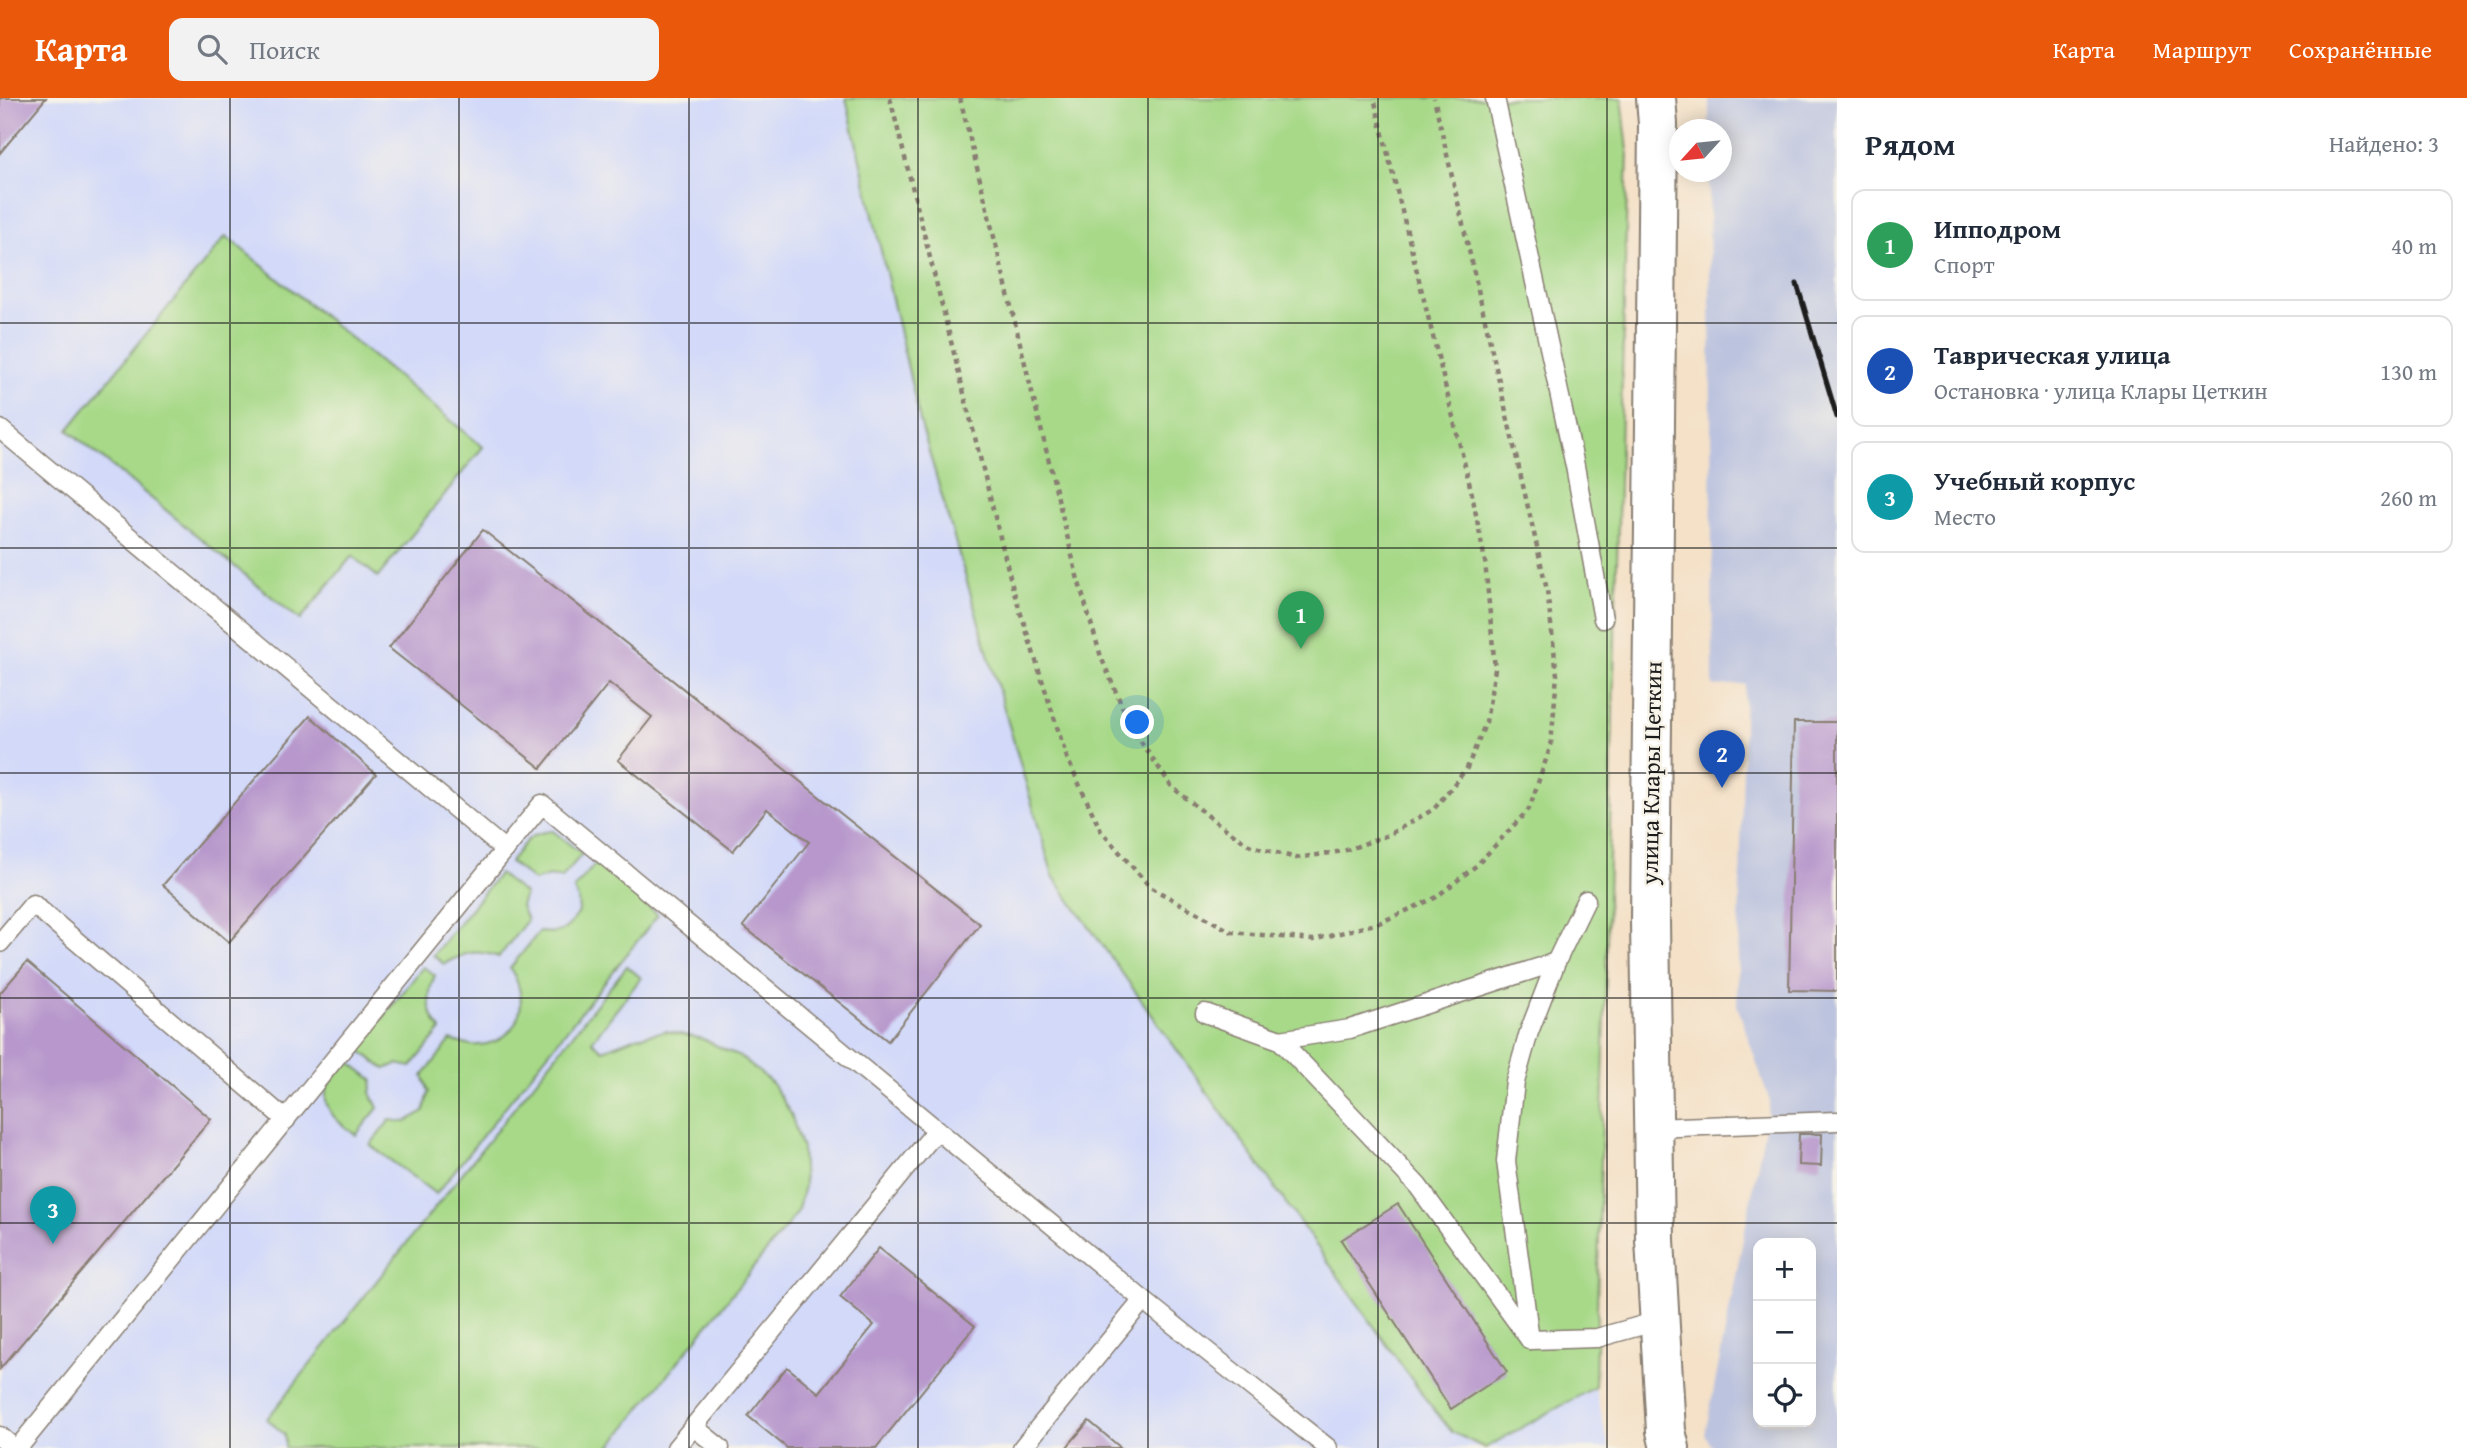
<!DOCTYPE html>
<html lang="ru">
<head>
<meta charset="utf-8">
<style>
	:root { --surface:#fff; --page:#f2f2f3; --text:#1f2937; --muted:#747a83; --line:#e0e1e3; --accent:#ea580c }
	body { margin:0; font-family:"Gentium Book Plus",serif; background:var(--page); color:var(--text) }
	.controls { position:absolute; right:21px; bottom:21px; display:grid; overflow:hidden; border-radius:14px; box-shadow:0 4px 18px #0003 }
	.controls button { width:63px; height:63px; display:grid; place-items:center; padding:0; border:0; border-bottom:2px solid var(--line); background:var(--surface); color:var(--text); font:35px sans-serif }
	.compass { position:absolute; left:1669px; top:21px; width:63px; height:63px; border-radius:50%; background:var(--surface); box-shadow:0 4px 18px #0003; rotate:243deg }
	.you { position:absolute; left:1138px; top:625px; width:24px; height:24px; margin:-18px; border:5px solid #fff; border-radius:50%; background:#1a73e8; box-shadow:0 0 0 10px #1a73e833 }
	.badge { display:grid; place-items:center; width:46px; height:46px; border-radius:50%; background:var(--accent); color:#fff; font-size:23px; font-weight:700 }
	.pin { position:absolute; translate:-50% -58px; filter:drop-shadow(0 2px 4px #0008) }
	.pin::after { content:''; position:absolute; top:37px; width:24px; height:21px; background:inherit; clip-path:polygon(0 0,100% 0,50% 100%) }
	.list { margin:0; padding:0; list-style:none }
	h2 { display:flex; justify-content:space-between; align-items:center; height:91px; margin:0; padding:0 28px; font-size:30px }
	h2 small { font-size:23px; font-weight:400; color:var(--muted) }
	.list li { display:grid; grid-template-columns:46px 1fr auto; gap:21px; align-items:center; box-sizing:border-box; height:112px; margin:0 14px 14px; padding:0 14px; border:2px solid var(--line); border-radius:14px }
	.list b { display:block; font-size:26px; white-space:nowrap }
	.list p { margin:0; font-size:23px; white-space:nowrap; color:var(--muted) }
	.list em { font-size:23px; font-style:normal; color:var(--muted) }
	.icon { flex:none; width:38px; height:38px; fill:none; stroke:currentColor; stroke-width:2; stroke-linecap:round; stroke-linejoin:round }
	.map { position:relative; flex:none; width:1837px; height:1350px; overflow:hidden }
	header { display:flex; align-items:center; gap:42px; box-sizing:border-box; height:98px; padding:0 35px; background:var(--accent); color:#fff }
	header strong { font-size:33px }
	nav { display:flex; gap:38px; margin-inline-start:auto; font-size:24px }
	.search { width:490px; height:63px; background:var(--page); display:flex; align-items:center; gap:18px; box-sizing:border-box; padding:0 24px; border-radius:14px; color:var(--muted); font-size:26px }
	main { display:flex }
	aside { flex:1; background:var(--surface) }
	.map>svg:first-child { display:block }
	.built { fill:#d2d9f9 }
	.industrial { fill:#bcc3de; fill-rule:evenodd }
	.green { fill:#a7d988; stroke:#627a52; stroke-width:2 }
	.building { fill:#b898cc }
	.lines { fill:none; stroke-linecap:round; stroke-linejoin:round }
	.lane-casing { stroke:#887e72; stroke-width:21 }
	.secondary-casing { stroke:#887e72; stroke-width:42 }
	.path { stroke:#887e72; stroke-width:4.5; stroke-dasharray:5 5; stroke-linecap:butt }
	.lane { stroke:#fff; stroke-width:18 }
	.secondary { stroke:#fff; stroke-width:38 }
	.rail { stroke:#1c1c1c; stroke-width:5 }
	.grid { fill:none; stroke:#1c1c1c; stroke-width:2; stroke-opacity:0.55 }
	.labels { text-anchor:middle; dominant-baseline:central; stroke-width:5; stroke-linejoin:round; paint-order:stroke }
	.street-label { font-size:24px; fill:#1c1c1c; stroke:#f7f3e8 }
</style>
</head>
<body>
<header>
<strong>Карта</strong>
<div class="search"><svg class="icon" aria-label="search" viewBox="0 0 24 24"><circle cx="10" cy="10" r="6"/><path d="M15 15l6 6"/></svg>Поиск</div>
<nav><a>Карта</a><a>Маршрут</a><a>Сохранённые</a></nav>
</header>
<main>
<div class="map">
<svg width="1837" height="1350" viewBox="0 0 1837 1350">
	<rect width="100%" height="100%" fill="#f7f3e8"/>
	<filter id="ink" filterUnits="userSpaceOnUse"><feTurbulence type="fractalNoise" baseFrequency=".0143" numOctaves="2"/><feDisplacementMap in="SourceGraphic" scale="14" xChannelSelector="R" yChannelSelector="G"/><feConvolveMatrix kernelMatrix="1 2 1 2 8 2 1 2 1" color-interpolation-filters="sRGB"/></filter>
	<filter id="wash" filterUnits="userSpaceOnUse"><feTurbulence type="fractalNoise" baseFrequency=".00686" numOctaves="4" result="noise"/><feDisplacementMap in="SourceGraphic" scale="28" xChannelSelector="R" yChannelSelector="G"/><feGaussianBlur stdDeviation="1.57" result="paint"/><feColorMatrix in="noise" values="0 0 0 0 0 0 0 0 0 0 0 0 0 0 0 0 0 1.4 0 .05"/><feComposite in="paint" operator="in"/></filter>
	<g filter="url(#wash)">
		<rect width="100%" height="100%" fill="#f4e1c8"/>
		<!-- built -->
		<g class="built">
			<path d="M0,0h848l604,1334 29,16h-1481z"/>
			<path d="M1595,1289l14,61h-124z"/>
		</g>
		<!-- industrial -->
		<path class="industrial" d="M1709,0h128v1350h-125l-7,-14 65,-332 -33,-97 8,-321 -32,2 -4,-514h13v-42l-13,-1zM1758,1145h53v179h-53z"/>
		<!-- green -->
		<g class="green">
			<path d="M846,0h776l6,53 -33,1236 -110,61 -33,-16 -25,-31 -374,-525 -133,-455z"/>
			<path d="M226,138l257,211 -105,130 -26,-21 -52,64 -232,-190z"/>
			<path d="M553,733l29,23 -20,24 -13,-2 -15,5 -24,-19c14,-18 18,-30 43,-31z"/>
			<path d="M596,765l62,52 -222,279 -66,-49 20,-25 15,2 19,-11 5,-19 -6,-16 28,-36c52,21 89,-26 59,-72l29,-36c23,3 28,-2 40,-20l-1,-13 -4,-10z"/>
			<path d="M499,776l26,20 -4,12 6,14 -28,37c-25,-8 -33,-5 -55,7l-11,-9z"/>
			<path d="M627,868l14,12 -49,63 11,9 33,-13 30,-6 37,8 39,19 30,25 19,31 11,35 2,37 -7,27 -188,235h-324v-13l-18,-16z"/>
			<path d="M423,869l12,8c-9,20 -8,38 6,55l-30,37 -14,-3 -12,5 -27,-20z"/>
			<path d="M347,962l26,20 -2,13 7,15 -22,27c-14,-10 -36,-25 -29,-46 3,-9 14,-20 20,-29z"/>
		</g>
		<g id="blocks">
			<!-- building -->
			<g class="building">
				<path d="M0,0h46l-46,55z"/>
				<path d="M483,432l497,394 -92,117 -145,-115 66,-84 -42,-33 -34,42 -115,-91 34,-43 -43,-34 -68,85 -152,-120z"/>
				<path d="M310,618l66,58 -147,168 -66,-57z"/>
				<path d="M1794,624h43v269l-48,-1z"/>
				<path d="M27,864l184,157 -211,250v-376z"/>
				<path d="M1799,1036h23l-1,32 -23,-1z"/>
				<path d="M1398,1106l109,168 -56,37 -110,-169z"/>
				<path d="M879,1150l96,78 -99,122h-89l-39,-32 39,-49 32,26 55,-68 -34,-28z"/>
				<path d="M1089,1323l32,27h-55z"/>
			</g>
		</g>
	</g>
	<g filter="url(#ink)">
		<use href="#blocks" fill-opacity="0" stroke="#887e72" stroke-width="2"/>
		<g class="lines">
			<!-- lane casing -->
			<g class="lane-casing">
				<g id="lane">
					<path d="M1495,0l80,368 28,153"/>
					<path d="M0,331l505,421"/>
					<path d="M0,845l33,-39 253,216"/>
					<path d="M1205,915l75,27 138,146 112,154 -24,-179 9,-79 14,-50 27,-70 30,-62"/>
					<path d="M1280,942l70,-11 206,-67"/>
					<path d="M1653,1030l184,-7"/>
					<path d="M1530,1242l67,-2 64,-18"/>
					<path d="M694,1329l26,21"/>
					<path d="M0,1338l14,12"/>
					<path d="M18,1350l524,-644 601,496 185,148"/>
					<path d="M676,1350l261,-318"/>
					<path d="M1022,1350l121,-148"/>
				</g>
			</g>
			<!-- secondary casing -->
			<g class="secondary-casing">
				<path id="secondary" d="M1656,0l2,26 -8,798 5,318 11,191 4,17"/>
			</g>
			<!-- path -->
			<g class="path">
				<path d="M890,0l123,491 54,169 34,73 49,56 82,45 81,8 66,-17 56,-25 42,-33 52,-56 22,-64 6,-70 -10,-85 -113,-492"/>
				<path d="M960,0l117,478 24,81 30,70 41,60 44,35 35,24 45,12 48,-7 44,-16 46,-26 33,-41 19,-46 9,-53 -10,-108 -13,-67 -98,-396"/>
			</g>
			<!-- lane -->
			<use href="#lane" class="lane"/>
			<!-- secondary -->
			<use href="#secondary" class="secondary"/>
			<!-- rail -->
			<path class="rail" d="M1797,186l40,133"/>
		</g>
	</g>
	<!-- grid -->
	<path class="grid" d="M230,0v1350M459,0v1350M689,0v1350M918,0v1350M1148,0v1350M1378,0v1350M1607,0v1350M0,225h1837M0,450h1837M0,675h1837M0,900h1837M0,1125h1837"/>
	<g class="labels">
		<!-- street labels -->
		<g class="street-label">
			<text transform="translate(1651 675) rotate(-89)">улица Клары Цеткин</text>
		</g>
	</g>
</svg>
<div class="controls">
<button>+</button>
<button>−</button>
<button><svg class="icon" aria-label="locate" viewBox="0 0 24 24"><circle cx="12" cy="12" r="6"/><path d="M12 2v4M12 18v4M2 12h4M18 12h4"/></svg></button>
</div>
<svg class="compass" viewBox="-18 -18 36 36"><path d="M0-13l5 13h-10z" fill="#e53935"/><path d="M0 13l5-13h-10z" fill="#747a83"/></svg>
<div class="you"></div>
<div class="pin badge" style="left:1301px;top:551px;background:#2e9e5b">1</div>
<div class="pin badge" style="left:1722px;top:690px;background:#1a4fb4">2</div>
<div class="pin badge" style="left:53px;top:1146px;background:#0f9aa8">3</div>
</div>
<aside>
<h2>Рядом<small>Найдено: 3</small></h2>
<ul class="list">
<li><span class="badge" style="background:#2e9e5b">1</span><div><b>Ипподром</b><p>Спорт</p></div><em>40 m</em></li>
<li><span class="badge" style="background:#1a4fb4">2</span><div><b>Таврическая улица</b><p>Остановка · улица Клары Цеткин</p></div><em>130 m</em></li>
<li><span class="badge" style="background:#0f9aa8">3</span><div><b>Учебный корпус</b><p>Место</p></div><em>260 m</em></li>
</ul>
</aside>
</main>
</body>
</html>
